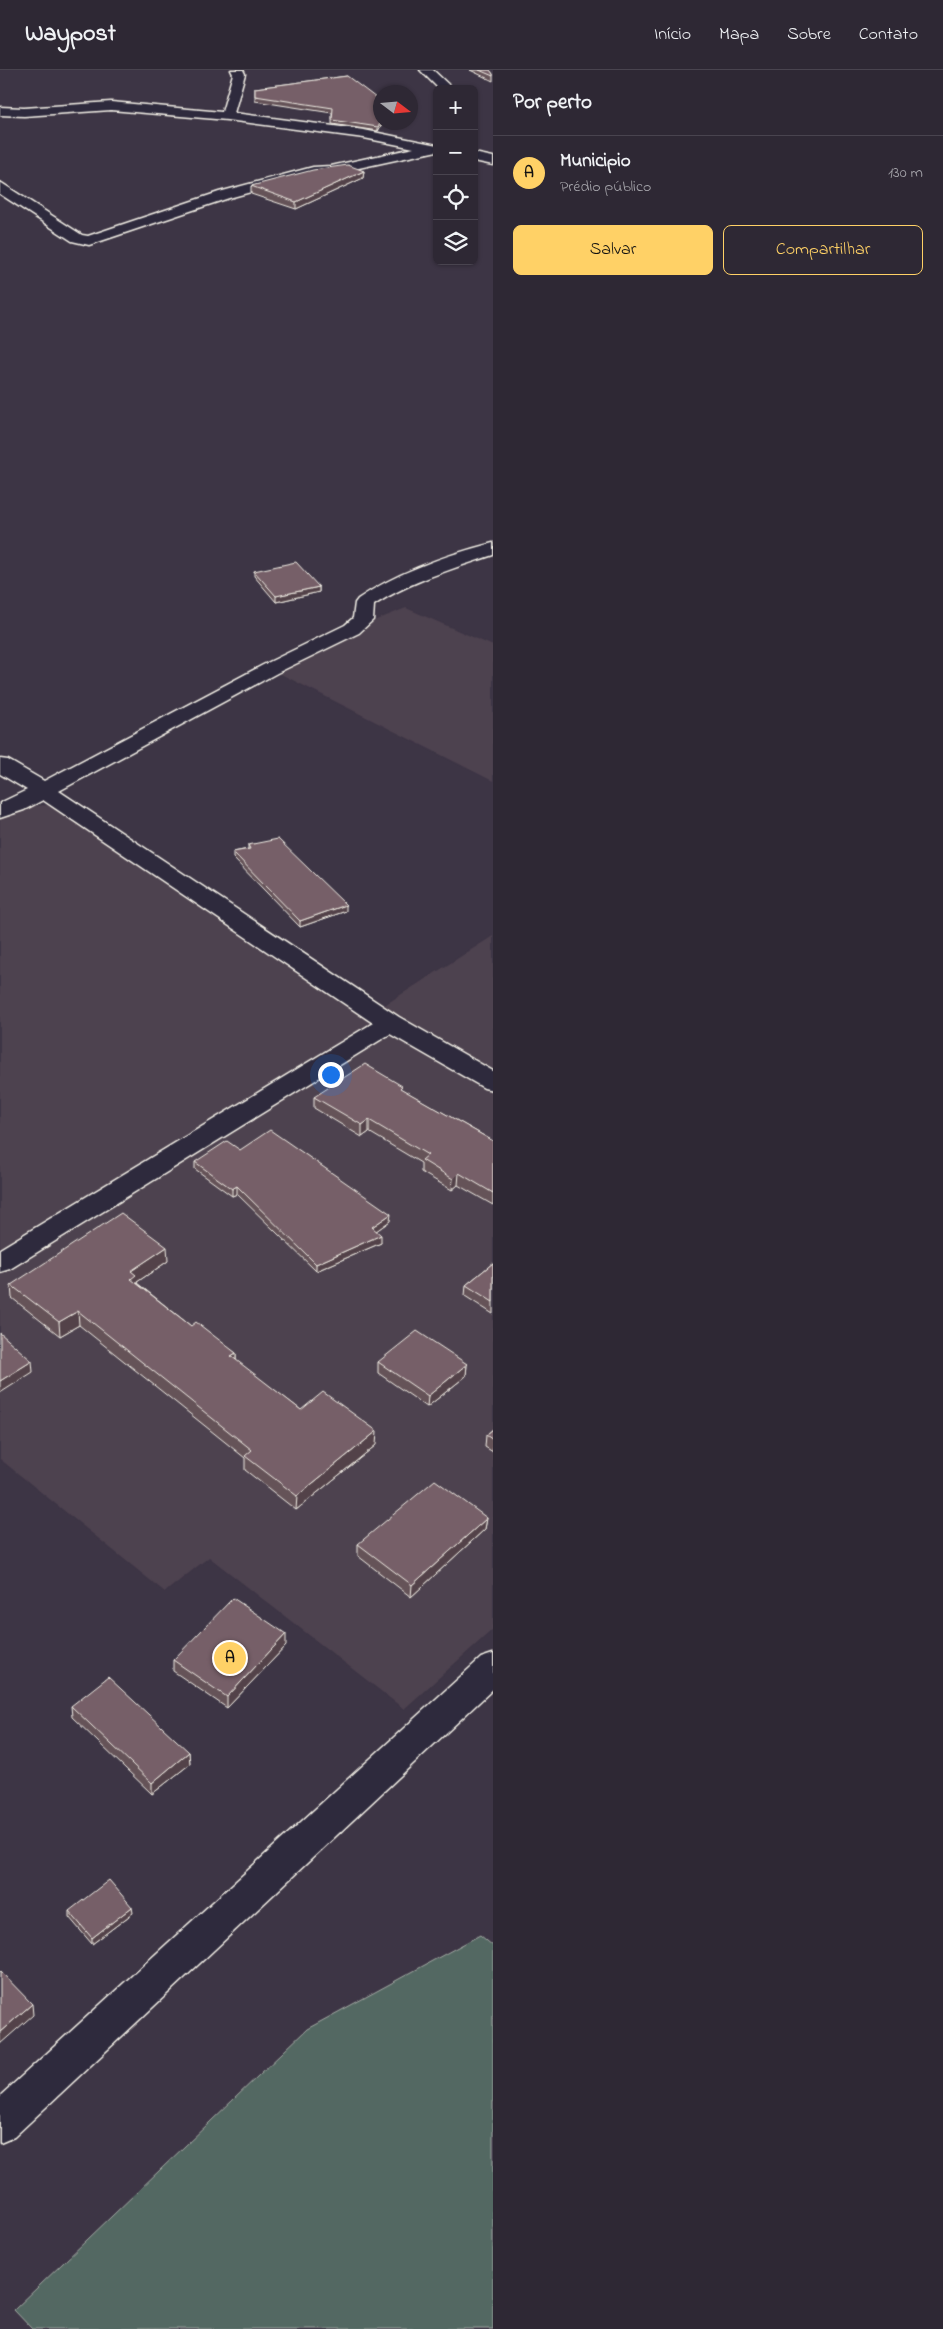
<!DOCTYPE html>
<html lang="pt">
<head>
<meta charset="utf-8">
<style>
	:root { --surface:#2e2834; --page:#36303c; --text:#f1f3f6; --muted:#a7a6ac; --line:#49444f; --accent:#ffd166 }
	body { margin:0; font-family:"Indie Flower",sans-serif; background:var(--page); color:var(--text) }
	.controls { position:absolute; right:15px; top:15px; display:grid; overflow:hidden; border-radius:8px; box-shadow:0 1px 4px #0004 }
	.controls button { width:45px; height:45px; display:grid; place-items:center; padding:0; border:0; border-bottom:1px solid var(--line); background:var(--surface); color:var(--text); font:25px sans-serif }
	.compass { position:absolute; left:373px; top:15px; width:45px; height:45px; border-radius:50%; background:var(--surface); box-shadow:0 1px 4px #0004; rotate:106deg }
	.you { position:absolute; left:330px; top:1004px; width:18px; height:18px; margin:-12px; border:4px solid #fff; border-radius:50%; background:#1a73e8; box-shadow:0 0 0 8px #1a73e833 }
	.badge { display:grid; place-items:center; width:32px; height:32px; border-radius:50%; background:var(--accent); color:#111; font-size:16px; font-weight:700 }
	.pin { position:absolute; translate:-50% -50%; border:2px solid #fff; box-shadow:0 1px 5px #0006 }
	.list { margin:0; padding:0; list-style:none }
	h2 { display:flex; justify-content:space-between; align-items:center; height:65px; margin:0; padding:0 20px; font-size:21px }
	h2 small { font-size:16px; font-weight:400; color:var(--muted) }
	.list li { display:grid; grid-template-columns:32px 1fr auto; gap:15px; align-items:center; box-sizing:border-box; height:75px; padding:0 20px; border-top:1px solid var(--line) }
	.list b { display:block; font-size:19px; white-space:nowrap }
	.list p { margin:0; font-size:16px; white-space:nowrap; color:var(--muted) }
	.list em { font-size:16px; font-style:normal; color:var(--muted) }
	.actions { display:flex; gap:10px; padding:15px 20px }
	.actions a { flex:1; padding:11px 0; border:1px solid var(--accent); border-radius:8px; text-align:center; font-size:18px; color:var(--accent) }
	.actions .main { background:var(--accent); color:#111 }
	.icon { flex:none; width:28px; height:28px; fill:none; stroke:currentColor; stroke-width:2; stroke-linecap:round; stroke-linejoin:round }
	.map { position:relative; flex:none; width:493px; height:2259px; overflow:hidden }
	header { display:flex; align-items:center; gap:30px; box-sizing:border-box; height:70px; padding:0 25px; background:var(--surface); border-bottom:1px solid var(--line) }
	header strong { font-size:24px }
	nav { display:flex; gap:28px; margin-inline-start:auto; font-size:18px }
	main { display:flex }
	aside { flex:1; background:var(--surface) }
	.map>svg:first-child { display:block }
	.built { fill:#4e424f }
	.green { fill:#536862; stroke:#a4aca5 }
	.lines { fill:none; stroke-linecap:round; stroke-linejoin:round }
	.street-casing { stroke:#f4f1e8; stroke-width:3 }
	.secondary-casing { stroke:#f4f1e8; stroke-width:3 }
	.street { fill:#2f2a3d; fill-rule:evenodd }
	.secondary { fill:#2f2a3d; fill-rule:evenodd }
	.wall { fill:#655259; stroke:#f4f1e8 }
	.shaded-wall { fill:#534248; stroke:#f4f1e8 }
	.building { fill:#765f67; stroke:#f4f1e8 }
</style>
</head>
<body>
<header>
<strong>Waypost</strong>
<nav><a>Início</a><a>Mapa</a><a>Sobre</a><a>Contato</a></nav>
</header>
<main>
<div class="map">
<svg width="493" height="2259" viewBox="0 0 493 2259">
	<rect width="100%" height="100%" fill="#3d3545"/>
	<filter id="ink" filterUnits="userSpaceOnUse"><feTurbulence type="fractalNoise" baseFrequency=".02" numOctaves="2"/><feDisplacementMap in="SourceGraphic" scale="10" xChannelSelector="R" yChannelSelector="G"/><feConvolveMatrix kernelMatrix="1 2 1 2 8 2 1 2 1" color-interpolation-filters="sRGB"/></filter>
	<g filter="url(#ink)">
		<!-- built -->
		<g class="built">
			<path d="M406,538l87,38v135l-218,-110 79,-42z"/>
			<path d="M56,735l324,203 113,-72v693l-89,80 -195,-152 -44,35 -165,-133v-646l22,-7z"/>
		</g>
		<!-- green -->
		<path class="green" d="M480,1865l13,11v383h-461l-18,-19 293,-281z"/>
		<g class="lines">
			<!-- street casing -->
			<g class="street-casing">
				<g id="street">
					<path d="M231,0h12l2,4 -11,39 130,17 73,15v6l-106,23 -18,1 -84,23 -140,47 -17,-4 -72,-47v-12l82,53 6,1 131,-44 94,-25 18,-1 83,-18 -50,-10 -137,-18 -116,-10 -87,6 -24,-1v-8l24,1 87,-6 111,10 11,-38z"/>
					<path d="M420,0h13l20,19h-14z"/>
					<path d="M474,83l19,4v8l-19,-4z"/>
					<path d="M493,473v12c-41,14 -82,26 -119,50l-1,15 -14,13 -82,40 -218,118 340,226 94,54v19l-9,-2 -94,-54 -380,235 -10,3v-23l373,-226 -330,-223 -19,10 -24,8v-15l27,-13 -27,-16v-15l8,1 36,21 219,-116 82,-40 8,-7 2,-15 3,-4c40,-27 88,-44 135,-56z"/>
				</g>
			</g>
			<!-- secondary casing -->
			<g class="secondary-casing">
				<path id="secondary" d="M493,1584v35l-479,448 -14,6v-47l481,-438z"/>
			</g>
			<!-- street -->
			<use href="#street" class="street"/>
			<!-- secondary -->
			<use href="#secondary" class="secondary"/>
		</g>
		<!-- wall -->
		<g class="wall">
			<path d="M470,0h20l3,4v7z"/>
			<path d="M347,6l33,46h3l-5,9 -46,-7v-11l-77,-12v-13z"/>
			<path d="M364,101l-1,7 -67,31 -45,-15v-8z"/>
			<path d="M254,501l65,16v5l-43,10 -22,-26z"/>
			<path d="M248,775l98,66 -46,16 -67,-69v-6l15,-3z"/>
			<path d="M401,1019l92,52v64l-35,-20 -6,5 -31,-18v-9l-52,-31 -7,5 -48,-29v-11z"/>
			<path d="M240,1080l150,71 -14,10 5,12 -65,28 -79,-77 -5,2 -37,-27v-7z"/>
			<path d="M168,1191l-31,21v1l54,43 45,27v8l65,49 75,35 -80,65 -51,-40v-12l-166,-133 -19,11 -48,-38 -1,-13z"/>
			<path d="M493,1193v51l-28,-18 1,-11z"/>
			<path d="M378,1292l89,2 -1,12 -39,31 -49,-34z"/>
			<path d="M493,1359v23l-8,-5 1,-12z"/>
			<path d="M487,1448l-2,11 -74,68 -53,-41v-12z"/>
			<path d="M286,1576l-59,62 -54,-37v-11z"/>
			<path d="M71,1636l118,46 1,12 -38,30 -80,-77z"/>
			<path d="M69,1841l64,2 -41,31 -23,-27z"/>
		</g>
		<!-- shaded-wall -->
		<g class="shaded-wall">
			<path d="M381,52h2l-5,9v-4z"/>
			<path d="M364,101l-1,7 -67,31v-7z"/>
			<path d="M319,517v5l-43,10v-6z"/>
			<path d="M346,835v6l-46,16v-6z"/>
			<path d="M369,1050v12l-7,5v-12z"/>
			<path d="M459,1103l-1,12 -6,5 1,-11z"/>
			<path d="M237,1116v8l-5,2v-7z"/>
			<path d="M391,1144l-1,7 -18,13v-7z"/>
			<path d="M381,1165v8l-65,28v-7z"/>
			<path d="M167,1177l1,14 -31,21v7l-5,4 -1,-22z"/>
			<path d="M78,1241l1,14 -19,11 -1,-14z"/>
			<path d="M236,1283v13l-5,-10z"/>
			<path d="M32,1291l1,11 -33,21v-12z"/>
			<path d="M467,1294l-1,12 -39,31 1,-11z"/>
			<path d="M377,1361l-1,14 -80,65 1,-14z"/>
			<path d="M487,1448l-2,11 -74,68 1,-12z"/>
			<path d="M286,1564v12l-59,62v-11z"/>
			<path d="M189,1682l1,12 -38,30v-11z"/>
			<path d="M132,1837l1,6 -41,31v-6z"/>
			<path d="M32,1934l1,11 -33,29v-12z"/>
		</g>
		<!-- building -->
		<g class="building">
			<path d="M479,0h11l3,4v2z"/>
			<path d="M347,6l33,25 1,21 -3,5 -46,-7 1,-12 -78,-12v-8z"/>
			<path d="M348,95l16,6 -68,31 -45,-16 62,-16z"/>
			<path d="M296,492l23,25 -43,9 -22,-25z"/>
			<path d="M278,769l68,66 -46,16 -67,-69 17,-3 -2,-4z"/>
			<path d="M365,994l37,22 -2,2 93,53v52l-34,-20 -6,6 -31,-19 6,-5 -59,-35 -7,5 -48,-28z"/>
			<path d="M270,1060l121,84 -19,13 9,8 -65,29 -79,-78 -5,3 -37,-27 32,-21 13,9z"/>
			<path d="M121,1143l46,34 -36,24 5,4 -5,4 60,47 5,-4 40,31 -5,3 70,54 22,-18 54,39 -80,65 -52,-40 7,-6 -174,-139 -19,11 -48,-37z"/>
			<path d="M493,1193v39l-27,-17z"/>
			<path d="M417,1261l50,33 -39,32 -50,-34z"/>
			<path d="M0,1263l32,28 -32,20z"/>
			<path d="M493,1359v11l-7,-5z"/>
			<path d="M435,1410l52,38 -75,67 -54,-41z"/>
			<path d="M233,1528l53,36 -59,63 -54,-37z"/>
			<path d="M108,1607l81,75 -37,31 -81,-77z"/>
			<path d="M109,1810l23,27 -40,31 -23,-27z"/>
			<path d="M0,1901l32,33 -32,28z"/>
		</g>
	</g>
</svg>
<div class="controls">
<button>+</button>
<button>−</button>
<button><svg class="icon" aria-label="locate" viewBox="0 0 24 24"><circle cx="12" cy="12" r="6"/><path d="M12 2v4M12 18v4M2 12h4M18 12h4"/></svg></button>
<button><svg class="icon" aria-label="layers" viewBox="0 0 24 24"><path d="M12 4l9 5-9 5-9-5zM3 14l9 5 9-5"/></svg></button>
</div>
<svg class="compass" viewBox="-18 -18 36 36"><path d="M0-13l5 13h-10z" fill="#e53935"/><path d="M0 13l5-13h-10z" fill="#a7a6ac"/></svg>
<div class="you"></div>
<div class="pin badge" style="left:230px;top:1588px">A</div>
</div>
<aside>
<h2>Por perto<small></small></h2>
<ul class="list">
<li><span class="badge">A</span><div><b>Municipio</b><p>Prédio público</p></div><em>130 m</em></li>
</ul>
<div class="actions"><a class="main">Salvar</a><a>Compartilhar</a></div>
</aside>
</main>
</body>
</html>
